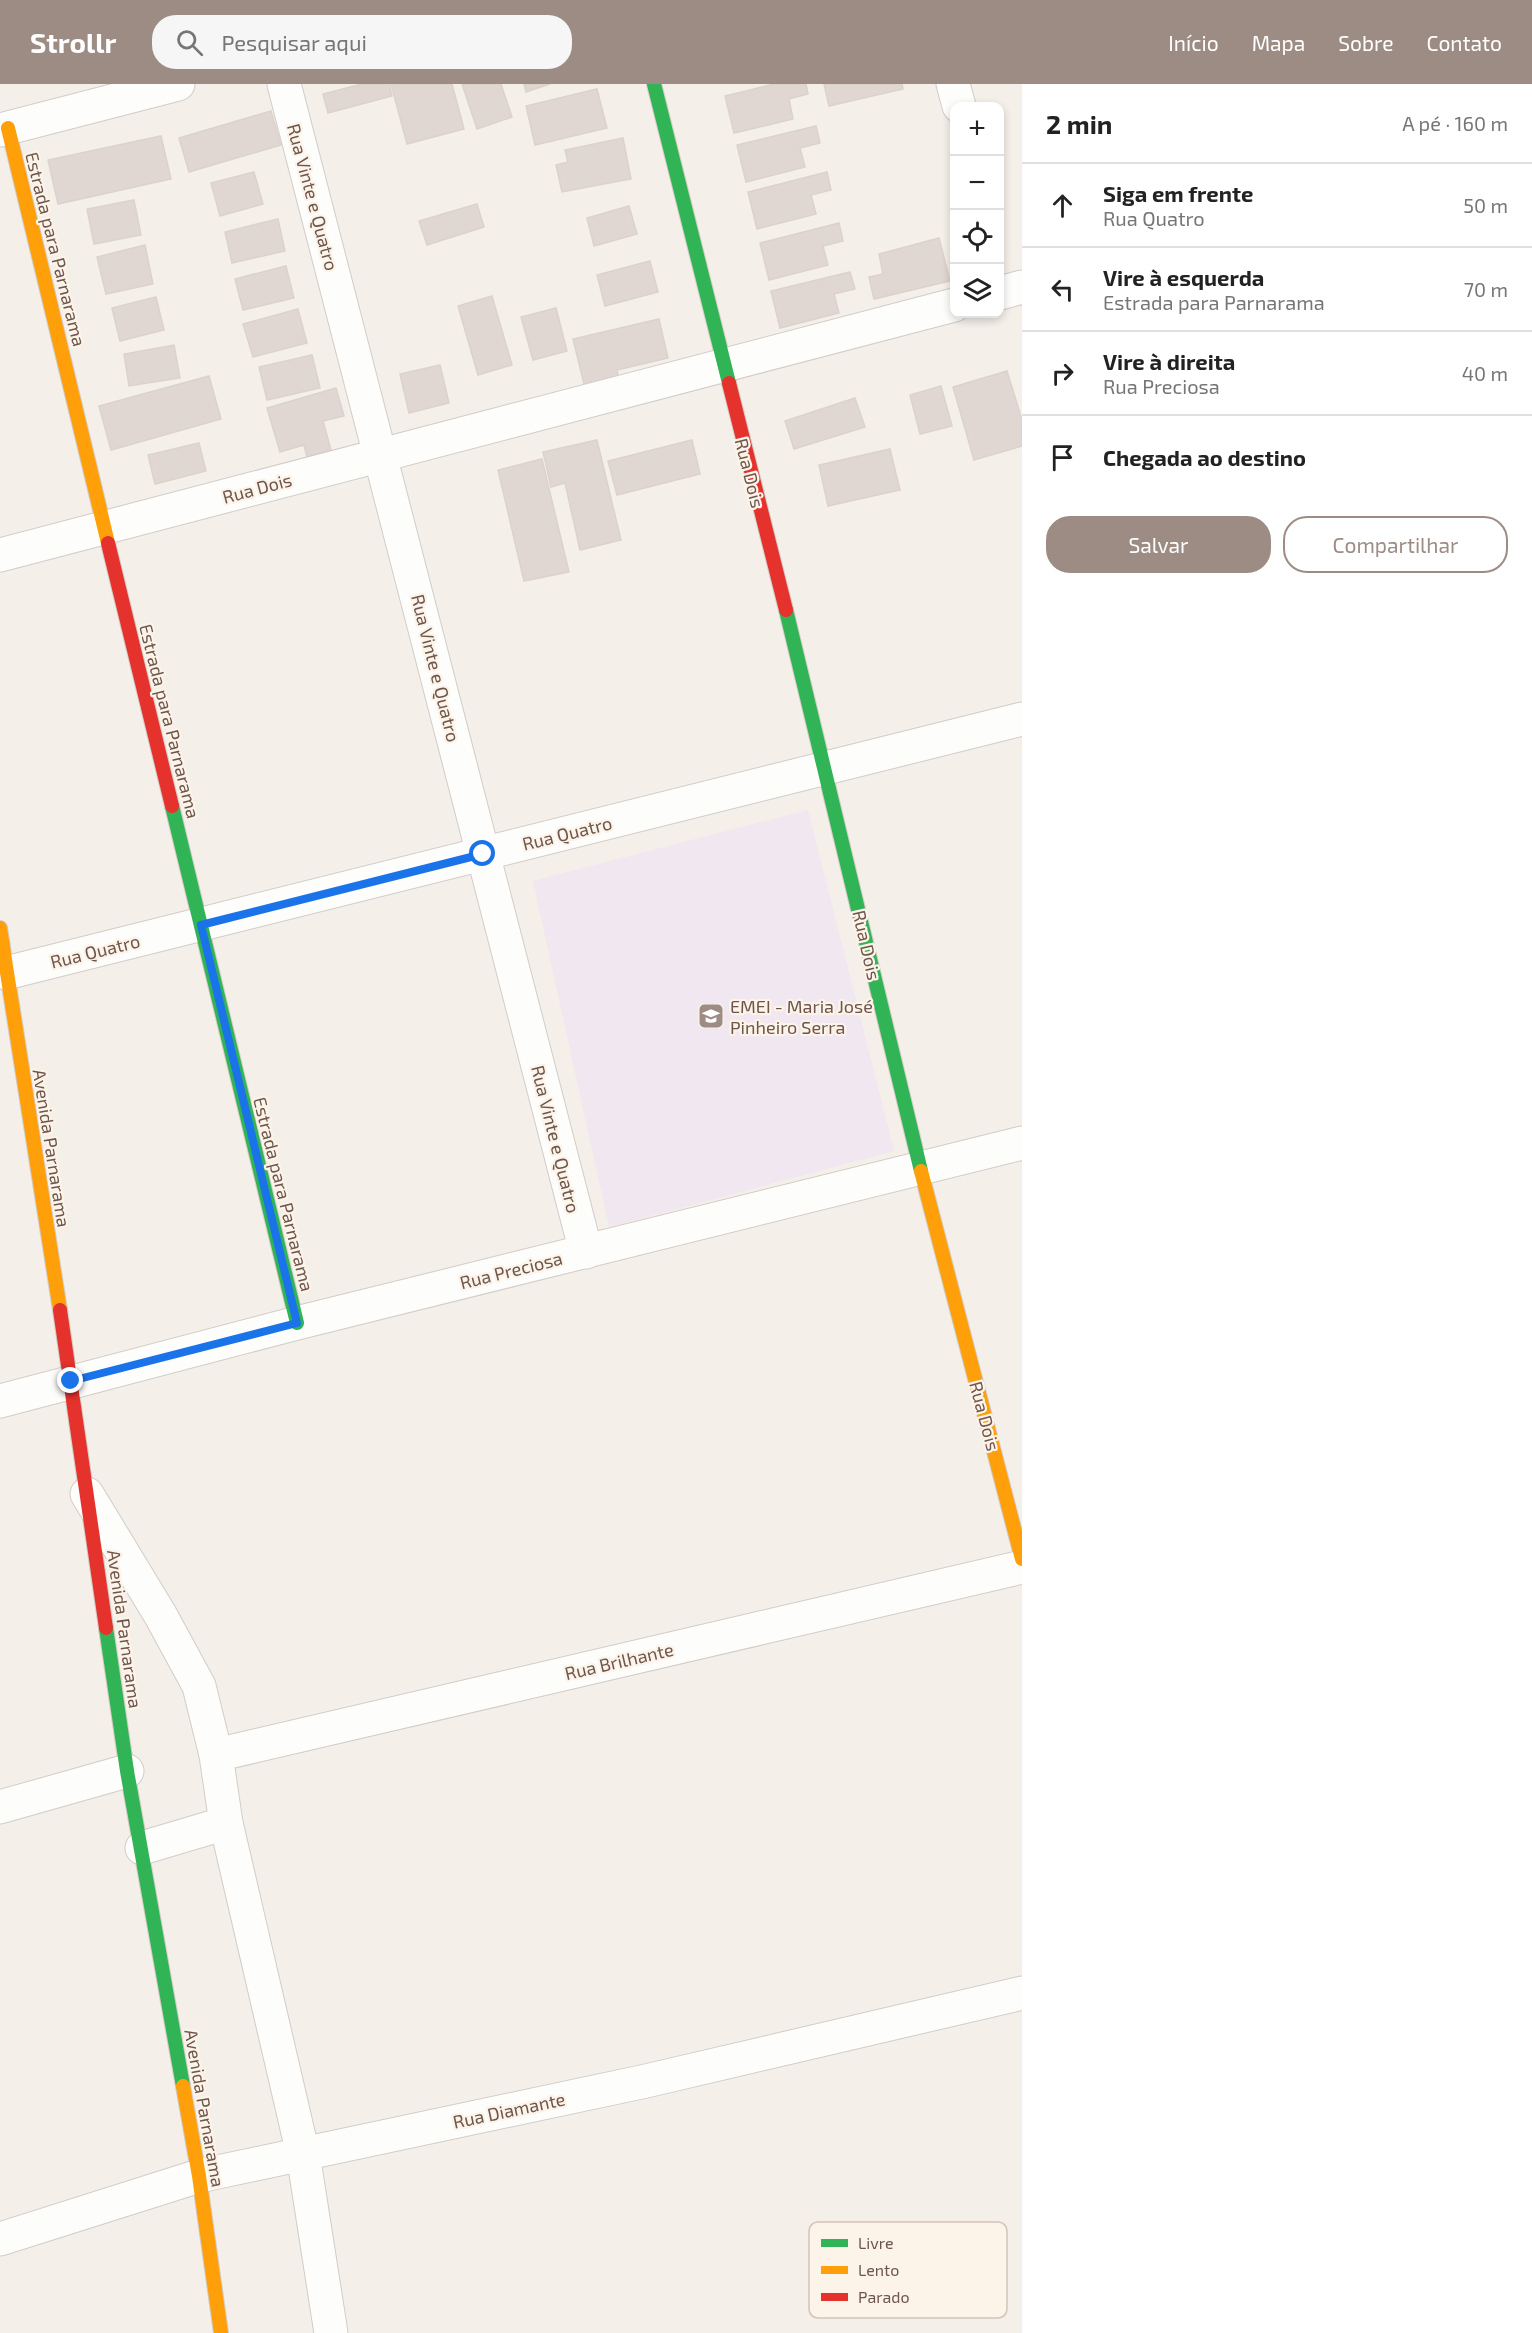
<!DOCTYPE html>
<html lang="pt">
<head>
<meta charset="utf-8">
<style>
	:root { --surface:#fff; --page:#f6f6f6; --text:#222; --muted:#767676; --line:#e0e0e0; --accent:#9d8c84 }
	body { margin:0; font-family:"Exo 2",sans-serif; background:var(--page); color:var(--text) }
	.controls { position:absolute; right:18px; top:18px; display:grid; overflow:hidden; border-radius:12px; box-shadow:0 3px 9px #0003 }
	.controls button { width:54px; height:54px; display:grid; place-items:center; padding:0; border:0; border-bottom:2px solid var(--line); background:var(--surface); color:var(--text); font:30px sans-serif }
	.stop { position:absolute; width:18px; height:18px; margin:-14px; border:4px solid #1a73e8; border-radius:50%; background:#fff }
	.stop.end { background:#1a73e8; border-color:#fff; box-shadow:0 2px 6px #0008 }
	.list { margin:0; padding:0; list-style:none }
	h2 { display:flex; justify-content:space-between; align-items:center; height:78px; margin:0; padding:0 24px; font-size:26px }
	h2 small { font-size:20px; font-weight:400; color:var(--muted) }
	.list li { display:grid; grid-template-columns:39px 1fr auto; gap:18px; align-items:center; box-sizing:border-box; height:84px; padding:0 24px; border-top:2px solid var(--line) }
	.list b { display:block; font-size:22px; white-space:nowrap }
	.list p { margin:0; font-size:20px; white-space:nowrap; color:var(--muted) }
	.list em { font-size:20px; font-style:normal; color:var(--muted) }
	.actions { display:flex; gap:12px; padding:18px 24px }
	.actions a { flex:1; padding:14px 0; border:2px solid var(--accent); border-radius:24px; text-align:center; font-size:21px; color:var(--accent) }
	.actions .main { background:var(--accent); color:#fff }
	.icon { flex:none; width:33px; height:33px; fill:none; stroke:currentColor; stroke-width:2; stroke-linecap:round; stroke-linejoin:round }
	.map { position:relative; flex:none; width:1022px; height:2249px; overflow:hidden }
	header { display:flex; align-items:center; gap:36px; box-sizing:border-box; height:84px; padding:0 30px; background:var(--accent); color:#fff }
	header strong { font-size:28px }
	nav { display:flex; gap:33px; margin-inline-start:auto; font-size:21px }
	.search { width:420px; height:54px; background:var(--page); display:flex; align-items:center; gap:15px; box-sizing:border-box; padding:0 21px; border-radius:24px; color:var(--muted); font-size:22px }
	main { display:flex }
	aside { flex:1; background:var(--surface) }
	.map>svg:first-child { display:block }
	.education { fill:#f0e7f0 }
	.building { fill:#e0d7d2; stroke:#dcd2cc; stroke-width:1.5 }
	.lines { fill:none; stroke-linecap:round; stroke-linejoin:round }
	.street-casing { stroke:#d3ccc7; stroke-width:35 }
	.fast-casing { stroke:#d3cbc6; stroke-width:16 }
	.slow-casing { stroke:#d3cbc6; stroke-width:16 }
	.jam-casing { stroke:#d3cbc6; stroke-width:16 }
	.street { stroke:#fdfdfc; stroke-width:33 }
	.fast { stroke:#30b455; stroke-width:14 }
	.slow { stroke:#ff9f0a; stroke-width:14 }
	.jam { stroke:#e5322d; stroke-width:14 }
	.route { stroke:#1a73e8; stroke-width:8 }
	.labels { text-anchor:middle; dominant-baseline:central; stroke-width:4.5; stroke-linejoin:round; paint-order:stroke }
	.street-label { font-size:18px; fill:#6e564d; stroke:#fcf3e9 }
	.poi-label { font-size:18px; fill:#6e564d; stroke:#fcf3e9; text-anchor:start }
	.key { fill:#fcf3e9; stroke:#d1c4ba; stroke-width:1.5 }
	.key-label { font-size:16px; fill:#6e564d }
</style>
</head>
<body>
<header>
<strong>Strollr</strong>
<div class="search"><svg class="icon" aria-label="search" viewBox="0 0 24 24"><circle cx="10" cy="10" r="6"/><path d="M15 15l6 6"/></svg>Pesquisar aqui</div>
<nav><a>Início</a><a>Mapa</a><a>Sobre</a><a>Contato</a></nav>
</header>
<main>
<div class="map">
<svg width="1022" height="2249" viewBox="0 0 1022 2249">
	<rect width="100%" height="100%" fill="#f4efe9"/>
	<!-- education -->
	<path class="education" d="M808,726l86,341 -285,76 -76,-346z"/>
	<!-- building -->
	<g class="building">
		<path d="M362,0h27l3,12 -64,17 -5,-19z"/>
		<path d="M391,0h61l12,45 -57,15z"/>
		<path d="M462,0h39l11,33 -35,12z"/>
		<path d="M524,0h26l-24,8z"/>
		<path d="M774,0h32l2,10 -19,5 4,20 -59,14 -9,-37z"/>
		<path d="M824,0h78l1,5 -74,17z"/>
		<path d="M597,5l10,39 -72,17 -9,-39z"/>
		<path d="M271,27l10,34 -92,27 -10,-34z"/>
		<path d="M816,42l4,17 -20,5 5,19 -59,15 -9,-37z"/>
		<path d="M161,52l10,43 -113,25 -10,-44z"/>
		<path d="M623,54l8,41 -69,13 -6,-27 12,-3 -3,-12z"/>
		<path d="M254,88l9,32 -43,12 -9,-33z"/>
		<path d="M827,88l4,18 -20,5 5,19 -59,15 -9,-37z"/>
		<path d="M134,116l7,35 -47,9 -7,-35z"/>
		<path d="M477,120l7,23 -57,18 -8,-24z"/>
		<path d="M629,122l8,28 -43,12 -7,-28z"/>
		<path d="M278,135l7,32 -53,12 -7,-31z"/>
		<path d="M839,139l4,18 -20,5 5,19 -59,15 -9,-37z"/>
		<path d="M939,154l11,43 -76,18 -5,-22 14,-3 -4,-20z"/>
		<path d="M145,161l8,39 -47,10 -9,-37z"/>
		<path d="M650,177l8,31 -53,14 -8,-31z"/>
		<path d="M286,182l8,32 -51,12 -8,-31z"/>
		<path d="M850,188l5,17 -21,5 5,19 -59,15 -9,-37z"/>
		<path d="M492,212l20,69 -34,10 -20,-69z"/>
		<path d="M156,213l8,33 -44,11 -8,-33z"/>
		<path d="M556,224l11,43 -34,9 -12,-43z"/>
		<path d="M298,225l9,34 -54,14 -10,-33z"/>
		<path d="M659,235l9,39 -51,12 2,11 -34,7 -12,-49z"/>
		<path d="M174,261l6,33 -51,8 -5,-32z"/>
		<path d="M312,271l8,33 -53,12 -8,-33z"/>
		<path d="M440,281l9,38 -40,10 -9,-39z"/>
		<path d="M1007,287l15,49v26l-48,14 -21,-73z"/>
		<path d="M209,292l12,43 -110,31 -12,-44z"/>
		<path d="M941,302l11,40 -32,8 -10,-39z"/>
		<path d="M336,304l8,28 -21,5 8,29 -24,7 -3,-12 -24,7 -13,-44z"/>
		<path d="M855,314l10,29 -71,22 -9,-28z"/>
		<path d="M597,356l24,100 -41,10 -15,-67 -14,4 -8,-35z"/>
		<path d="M692,356l8,34 -83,21 -9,-34z"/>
		<path d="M199,359l7,28 -51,13 -7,-29z"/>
		<path d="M890,365l10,41 -72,16 -9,-41z"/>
		<path d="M542,375l27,113 -45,9 -26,-111z"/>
	</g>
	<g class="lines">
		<!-- street casing -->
		<g class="street-casing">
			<g id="street">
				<path d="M284,0l302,1168"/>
				<path d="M953,0l6,22"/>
				<path d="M0,46l178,-46"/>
				<path d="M1000,209l22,-6"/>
				<path d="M0,471l954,-250"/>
				<path d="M6,889l1016,-254"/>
				<path d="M0,1317l297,-78 725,-180"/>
				<path d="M87,1410l74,122 38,70 17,69 10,68 77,331 28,179"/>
				<path d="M216,1671l806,-188"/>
				<path d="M0,1723l127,-36"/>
				<path d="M142,1764l84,-25"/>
				<path d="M0,2155l199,-63 447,-95 376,-88"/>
			</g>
		</g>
		<!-- fast casing -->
		<g class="fast-casing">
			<g id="fast">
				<path d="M654,0l75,299"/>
				<path d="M786,526l135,561"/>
				<path d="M172,722l125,517"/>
				<path d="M106,1544l21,143 56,315"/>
			</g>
		</g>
		<!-- slow casing -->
		<g class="slow-casing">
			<g id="slow">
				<path d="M8,44l100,415"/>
				<path d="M0,844l60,382"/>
				<path d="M921,1087l101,388"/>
				<path d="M183,2002l16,90 22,157"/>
			</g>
		</g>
		<!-- jam casing -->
		<g class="jam-casing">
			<g id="jam">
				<path d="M729,299l57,227"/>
				<path d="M108,459l64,263"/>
				<path d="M60,1226l46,318"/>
			</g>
		</g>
		<!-- street -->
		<use href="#street" class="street"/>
		<!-- fast -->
		<use href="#fast" class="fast"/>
		<!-- slow -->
		<use href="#slow" class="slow"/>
		<!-- jam -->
		<use href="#jam" class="jam"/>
	</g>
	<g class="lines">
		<!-- route -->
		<path class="route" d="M71,1297l226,-58 -96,-398 282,-71"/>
	</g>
	<!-- icons -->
	<defs>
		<g id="school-square" transform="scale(1.35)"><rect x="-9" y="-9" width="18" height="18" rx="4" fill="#9d8c84" stroke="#fcf3e9"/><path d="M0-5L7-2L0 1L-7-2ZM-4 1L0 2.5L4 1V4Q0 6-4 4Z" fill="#fff"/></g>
	</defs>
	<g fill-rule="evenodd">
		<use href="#school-square" x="711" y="932"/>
	</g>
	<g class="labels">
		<!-- street labels -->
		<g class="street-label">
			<text transform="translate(313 113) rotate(75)">Rua Vinte e Quatro</text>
			<text transform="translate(56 165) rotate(76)">Estrada para Parnarama</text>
			<text transform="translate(750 389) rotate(76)">Rua Dois</text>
			<text transform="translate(257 404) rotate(-15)">Rua Dois</text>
			<text transform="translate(436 584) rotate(76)">Rua Vinte e Quatro</text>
			<text transform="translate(170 637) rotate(76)">Estrada para Parnarama</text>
			<text transform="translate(567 749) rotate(-14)">Rua Quatro</text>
			<text transform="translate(867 861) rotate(77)">Rua Dois</text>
			<text transform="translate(95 867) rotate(-14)">Rua Quatro</text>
			<text transform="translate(556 1055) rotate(76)">Rua Vinte e Quatro</text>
			<text transform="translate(52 1064) rotate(81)">Avenida Parnarama</text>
			<text transform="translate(284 1110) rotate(76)">Estrada para Parnarama</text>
			<text transform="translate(511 1186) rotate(-14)">Rua Preciosa</text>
			<text transform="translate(985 1332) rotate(75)">Rua Dois</text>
			<text transform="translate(125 1545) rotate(82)">Avenida Parnarama</text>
			<text transform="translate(619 1577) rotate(-13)">Rua Brilhante</text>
			<text transform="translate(205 2024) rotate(80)">Avenida Parnarama</text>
			<text transform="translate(509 2026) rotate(-12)">Rua Diamante</text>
		</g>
		<!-- poi labels -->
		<g class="poi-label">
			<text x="730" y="922">EMEI - Maria José<tspan x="730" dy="21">Pinheiro Serra</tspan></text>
		</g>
	</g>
	<!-- legend -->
	<rect x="809" y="2138" width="198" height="96" rx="9" class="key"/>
	<rect x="821" y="2155" width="27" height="8" fill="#30b455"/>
	<rect x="821" y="2182" width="27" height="8" fill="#ff9f0a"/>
	<rect x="821" y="2209" width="27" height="8" fill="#e5322d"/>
	<g class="key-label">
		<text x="858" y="2165">Livre</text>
		<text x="858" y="2192">Lento</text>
		<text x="858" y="2219">Parado</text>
	</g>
</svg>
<div class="controls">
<button>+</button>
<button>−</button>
<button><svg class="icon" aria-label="locate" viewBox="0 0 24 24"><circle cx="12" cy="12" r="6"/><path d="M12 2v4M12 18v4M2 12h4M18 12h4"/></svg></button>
<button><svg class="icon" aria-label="layers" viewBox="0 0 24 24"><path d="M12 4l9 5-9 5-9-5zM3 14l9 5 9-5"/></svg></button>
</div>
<div class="stop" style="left:483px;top:770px"></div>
<div class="stop end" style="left:71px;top:1297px"></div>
</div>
<aside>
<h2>2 min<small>A pé · 160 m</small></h2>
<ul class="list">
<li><svg class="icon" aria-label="ahead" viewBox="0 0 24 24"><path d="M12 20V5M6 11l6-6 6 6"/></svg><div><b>Siga em frente</b><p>Rua Quatro</p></div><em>50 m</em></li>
<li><svg class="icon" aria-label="left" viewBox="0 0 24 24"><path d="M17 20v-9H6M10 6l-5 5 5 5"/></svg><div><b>Vire à esquerda</b><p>Estrada para Parnarama</p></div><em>70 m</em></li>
<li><svg class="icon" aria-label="right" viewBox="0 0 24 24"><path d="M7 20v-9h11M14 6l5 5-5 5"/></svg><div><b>Vire à direita</b><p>Rua Preciosa</p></div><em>40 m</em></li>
<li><svg class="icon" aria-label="arrive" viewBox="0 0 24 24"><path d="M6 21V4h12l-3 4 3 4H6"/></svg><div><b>Chegada ao destino</b></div></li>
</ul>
<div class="actions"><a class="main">Salvar</a><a>Compartilhar</a></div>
</aside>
</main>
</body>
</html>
